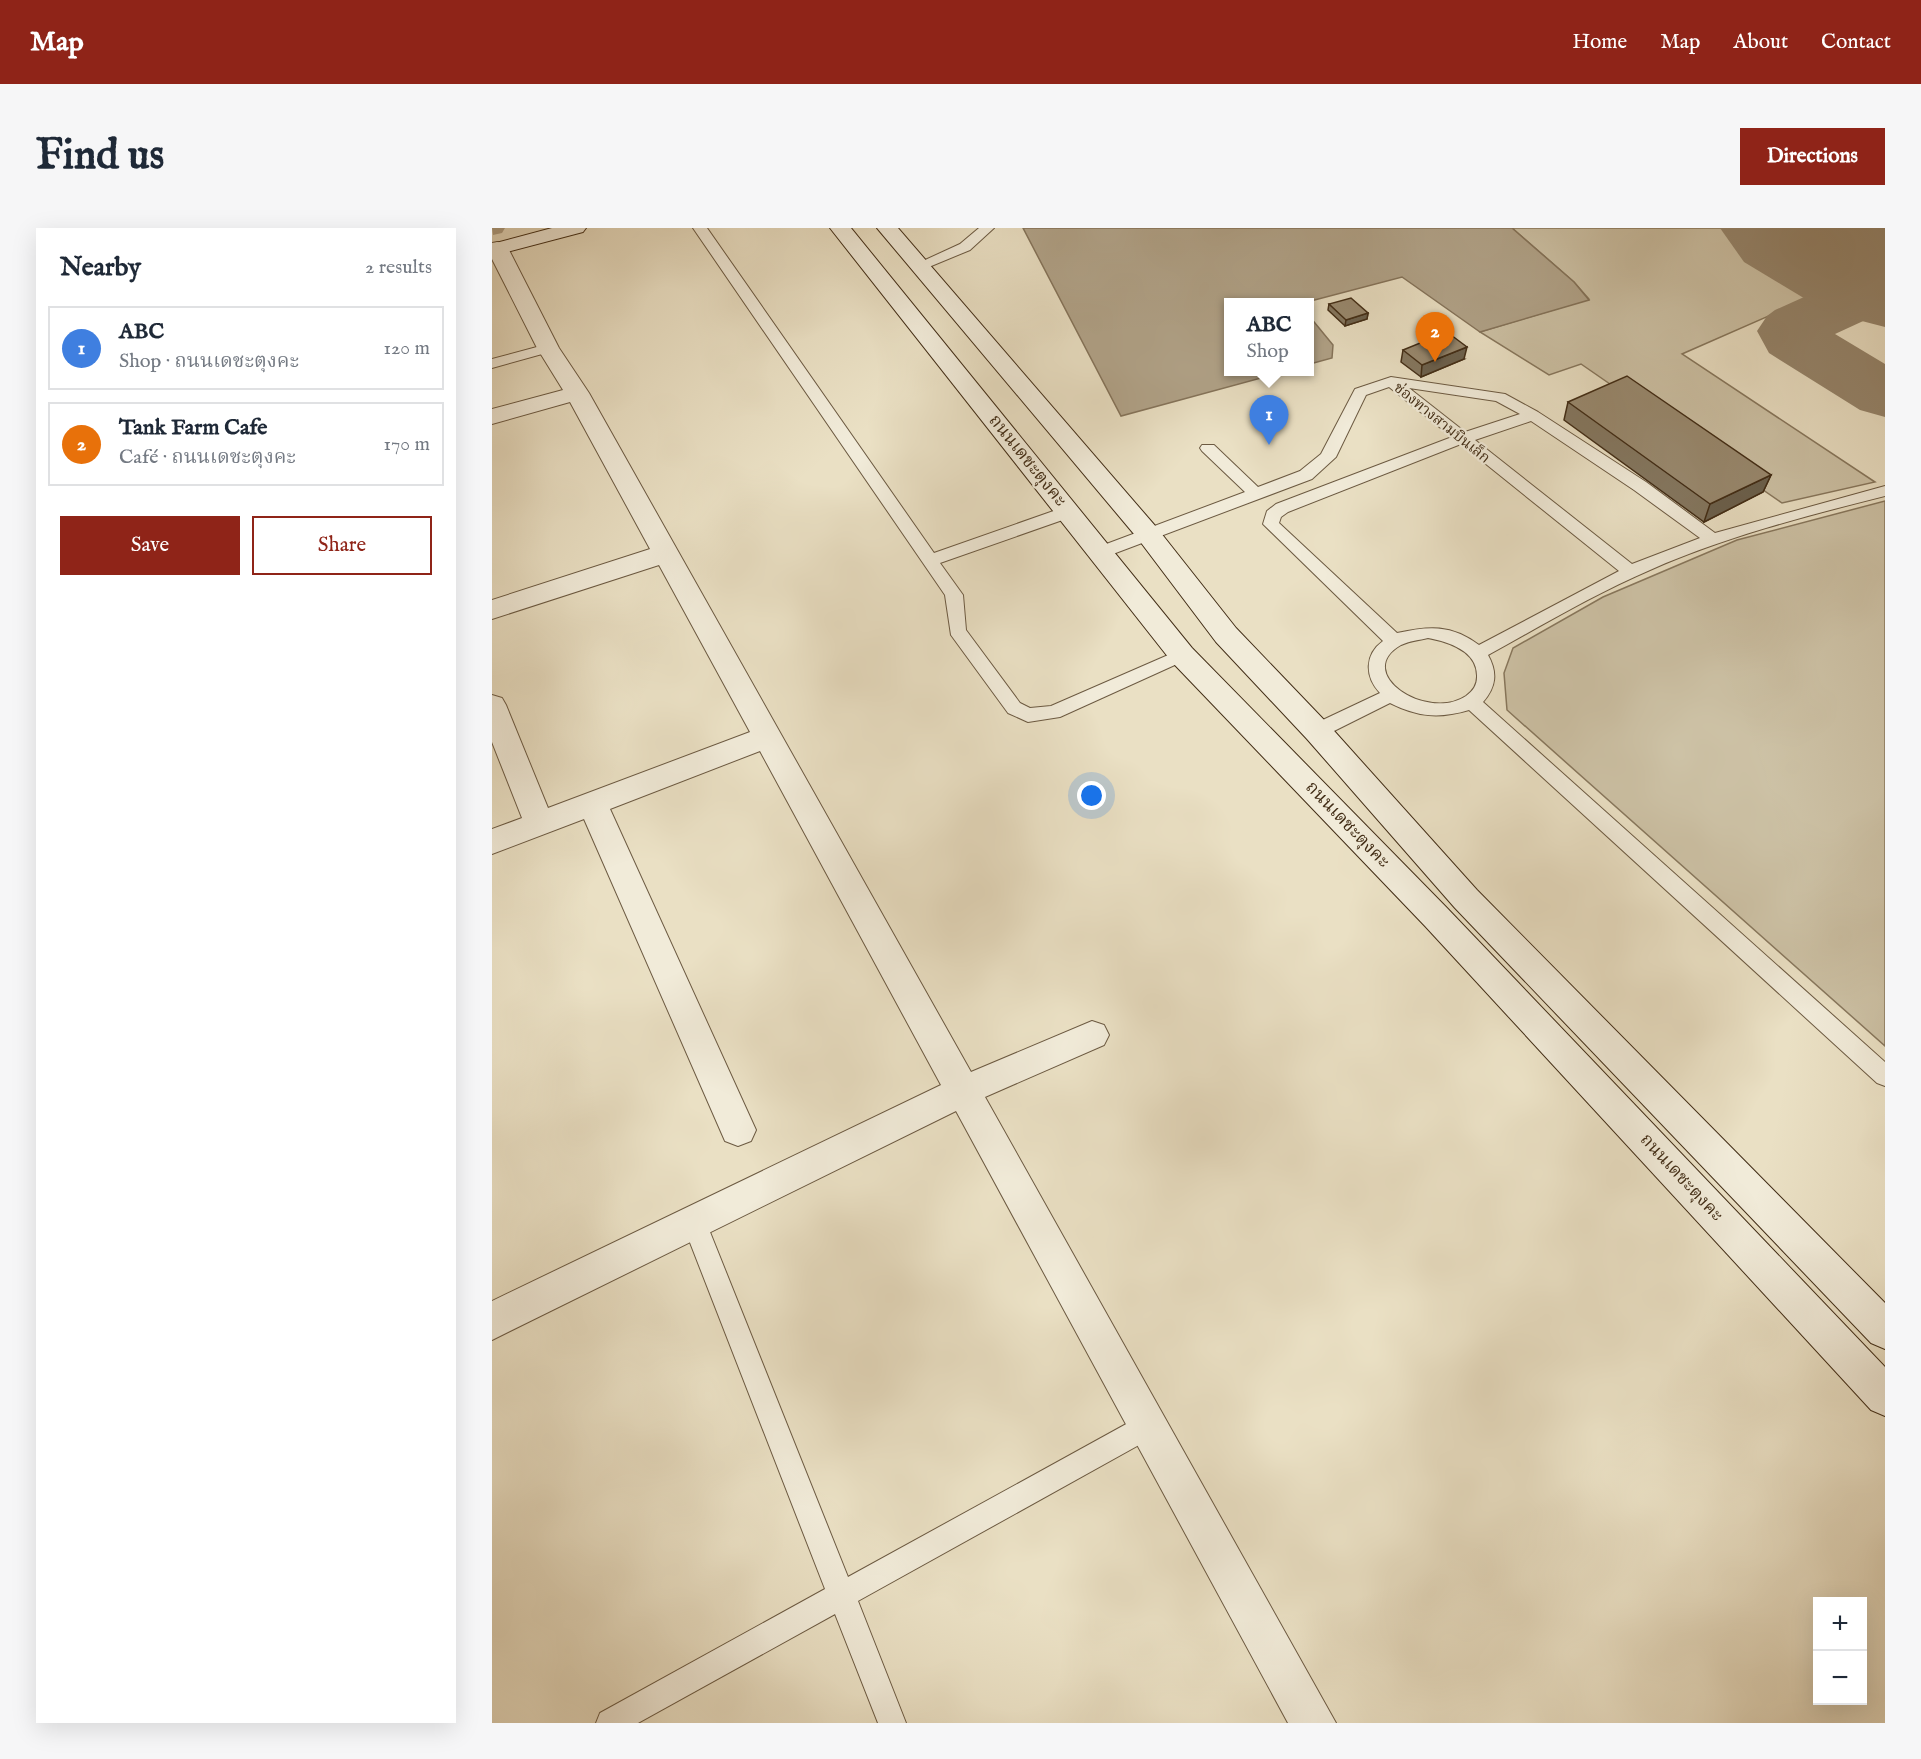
<!DOCTYPE html>
<html lang="en">
<head>
<meta charset="utf-8">
<style>
	:root { --surface:#fff; --page:#f6f6f7; --text:#1f2937; --muted:#747a83; --line:#e0e1e3; --accent:#8f2418 }
	body { margin:0; font-family:"IM FELL English","Noto Serif Thai",serif; background:var(--page); color:var(--text) }
	.controls { position:absolute; right:18px; bottom:18px; display:grid; overflow:hidden; border-radius:0px; box-shadow:0 6px 24px #0002 }
	.controls button { width:54px; height:54px; display:grid; place-items:center; padding:0; border:0; border-bottom:2px solid var(--line); background:var(--surface); color:var(--text); font:30px sans-serif }
	.you { position:absolute; left:600px; top:568px; width:21px; height:21px; margin:-15px; border:4px solid #fff; border-radius:50%; background:#1a73e8; box-shadow:0 0 0 9px #1a73e833 }
	.badge { display:grid; place-items:center; width:39px; height:39px; border-radius:50%; background:var(--accent); color:#fff; font-size:20px; font-weight:700 }
	.pin { position:absolute; translate:-50% -50px; filter:drop-shadow(0 2px 3px #0008) }
	.pin::after { content:''; position:absolute; top:32px; width:21px; height:18px; background:inherit; clip-path:polygon(0 0,100% 0,50% 100%) }
	.popup { position:absolute; left:732px; top:70px; width:90px; height:78px; box-sizing:border-box; display:grid; place-content:center; border-radius:0px; background:var(--surface); filter:drop-shadow(0 2px 4px #0005); font-size:20px; white-space:nowrap; color:var(--muted) }
	.popup b { font-size:22px; color:var(--text) }
	.popup::after { content:''; position:absolute; left:50%; top:100%; margin-left:-12px; border:12px solid transparent; border-top-color:var(--surface) }
	.list { margin:0; padding:0; list-style:none }
	h2 { display:flex; justify-content:space-between; align-items:center; height:78px; margin:0; padding:0 24px; font-size:26px }
	h2 small { font-size:20px; font-weight:400; color:var(--muted) }
	.list li { display:grid; grid-template-columns:39px 1fr auto; gap:18px; align-items:center; box-sizing:border-box; height:84px; margin:0 12px 12px; padding:0 12px; border:2px solid var(--line); border-radius:0px }
	.list b { display:block; font-size:22px; white-space:nowrap }
	.list p { margin:0; font-size:20px; white-space:nowrap; color:var(--muted) }
	.list em { font-size:20px; font-style:normal; color:var(--muted) }
	.actions { display:flex; gap:12px; padding:18px 24px }
	.actions a { flex:1; padding:14px 0; border:2px solid var(--accent); border-radius:0px; text-align:center; font-size:21px; color:var(--accent) }
	.actions .main { background:var(--accent); color:#fff }
	.map { position:relative; flex:none; width:1393px; height:1495px; overflow:hidden; border-radius:0px }
	header { display:flex; align-items:center; gap:36px; box-sizing:border-box; height:84px; padding:0 30px; background:var(--accent); color:#fff }
	header strong { font-size:28px }
	nav { display:flex; gap:33px; margin-inline-start:auto; font-size:21px }
	.intro { display:flex; align-items:center; justify-content:space-between; box-sizing:border-box; height:144px; padding:0 36px }
	h1 { margin:0; font-size:42px }
	.button { padding:15px 27px; border-radius:0px; background:var(--accent); color:#fff; font-size:21px; font-weight:700 }
	main { display:flex; gap:36px; padding:0 36px }
	aside { flex:1; background:var(--surface); border-radius:0px; box-shadow:0 6px 24px #0002 }
	.map>svg:first-child { display:block }
	.green { fill:#cdc2a6; stroke:#88785e; stroke-width:1.5 }
	.water { fill:#b1a389; stroke:#85745b; stroke-width:1.5 }
	.lines { fill:none; stroke-linecap:round; stroke-linejoin:round }
	.canal { fill:#b1a389; fill-rule:evenodd }
	.taxiway { fill:#96866d; fill-rule:evenodd }
	.runway { fill:#96866d; fill-rule:evenodd }
	.lane-casing { stroke:#6c5a42; stroke-width:2 }
	.street-casing { stroke:#6c5a42; stroke-width:2 }
	.secondary-casing { stroke:#422d16; stroke-width:2 }
	.lane { fill:#f1ebd9; fill-rule:evenodd }
	.street { fill:#f1ebd9; fill-rule:evenodd }
	.secondary { fill:#f1ebd9; fill-rule:evenodd }
	.wall { fill:#847760; stroke:#422d16; stroke-width:1.5 }
	.shaded-wall { fill:#6b614e; stroke:#422d16; stroke-width:1.5 }
	.building { fill:#998a70; stroke:#422d16; stroke-width:1.5 }
	.labels { text-anchor:middle; dominant-baseline:central; stroke-width:4.5; stroke-linejoin:round; paint-order:stroke }
	.far-street-label { font-size:15px; fill:#422d16; stroke:#f1ebd9 }
	.street-label { font-size:18px; fill:#422d16; stroke:#f1ebd9 }
</style>
</head>
<body>
<header>
<strong>Map</strong>
<nav><a>Home</a><a>Map</a><a>About</a><a>Contact</a></nav>
</header>
<div class="intro"><h1>Find us</h1><a class="button">Directions</a></div>
<main>
<aside>
<h2>Nearby<small>2 results</small></h2>
<ul class="list">
<li><span class="badge" style="background:#3f7fe0">1</span><div><b>ABC</b><p>Shop · ถนนเดชะตุงคะ</p></div><em>120 m</em></li>
<li><span class="badge" style="background:#e8710a">2</span><div><b>Tank Farm Cafe</b><p>Café · ถนนเดชะตุงคะ</p></div><em>170 m</em></li>
</ul>
<div class="actions"><a class="main">Save</a><a>Share</a></div>
</aside>
<div class="map">
<svg width="1393" height="1495" viewBox="0 0 1393 1495">
	<rect width="100%" height="100%" fill="#eae0c4"/>
	<filter id="stains"><feTurbulence type="fractalNoise" baseFrequency=".00333" numOctaves="4"/><feColorMatrix values="0 0 0 0 .2 0 0 0 0 .09 0 0 0 0 .02 0 0 0 .5 -.17"/></filter>
	<radialGradient id="worn" r=".72"><stop offset=".6" stop-color="#630" stop-opacity="0"/><stop offset="1" stop-color="#630" stop-opacity=".3"/></radialGradient>
	<!-- green -->
	<g class="green">
		<path d="M1020,0h239l93,55 -162,71 193,128 -93,21 -201,-139 -32,11 -69,-43 109,-33 -15,-17z"/>
		<path d="M1393,273v545l-378,-336 -3,-37 9,-25 90,-51 134,-57z"/>
	</g>
	<!-- water -->
	<g class="water">
		<path d="M531,0h489l62,54 15,18 -109,32 -78,-55 -95,25h-79v70h55l-162,44z"/>
		<path d="M818,89l23,28 -1,13 -22,6z"/>
	</g>
	<g class="lines">
		<!-- canal -->
		<path class="canal" d="M0,0h13l-3,5 -9,2z"/>
		<!-- taxiway -->
		<path class="taxiway" d="M1384,24l9,2v57l-50,23 50,30v53l-25,-7 -91,-57 -12,-22 10,-15 8,-6 69,-31 -1,-7 10,-14z"/>
		<!-- runway -->
		<path class="runway" d="M1228,0h165v99l-58,-15 -83,-50z"/>
		<!-- lane casing -->
		<g class="lane-casing">
			<g id="lane">
				<path d="M201,0h14l227,325 128,-45h12l2,4 -2,4 -134,47 23,32 3,35 54,73 10,5 21,-2 131,-57 6,2 3,4 -3,4 -128,58 -32,5 -20,-9 -57,-78 -6,-40z"/>
				<path d="M487,0h15l-24,22 -46,19 -5,1 -7,-4 48,-22z"/>
				<path d="M56,116l5,1 2,3 -2,3 -61,17v-9z"/>
				<path d="M899,149l114,17 33,18 108,70 69,51 170,-47v10c-80,20 -160,41 -235,74 -56,24 -109,56 -162,85 10,18 8,32 -5,47l402,360v24l-8,-3 -408,-373c-30,9 -51,7 -79,-7l-66,33h-14l-2,-5 2,-5 70,-33c-16,-17 -15,-39 3,-52l-120,-117 4,-13 9,-7 176,-67 -63,-50 -23,8 -30,62 -24,22 -207,78 -6,1 -8,-5 2,-4 152,-57 -43,-41 -2,-3 2,-3h12l44,42 42,-16 21,-17 34,-65zM917,160l87,13 24,13 -55,18zM1039,193l103,69 66,48 -68,26 -157,-124zM969,216l158,127 -140,74c-28,-21 -50,-19 -82,-12l-118,-110 2,-6 7,-5zM936,410c21,4 50,13 49,39 0,8 -4,14 -11,19 -39,26 -114,-23 -65,-51 8,-4 19,-5 27,-7z"/>
				<path d="M202,983l8,3 4,8 142,355 291,-160 9,-4 9,4 4,9 -4,9 -299,166 48,122h-28l-43,-109 -197,109h-42l4,-10 225,-124 -143,-367 4,-8z"/>
			</g>
		</g>
		<!-- street casing -->
		<g class="street-casing">
			<path id="street" d="M5,14l8,1 3,5 51,100 30,45 382,679 121,-51 12,4 5,10 -5,10 -119,52 351,626h-48l-332,-612 -464,229v-39l449,-216 -181,-334 -150,58 146,321 -5,11 -13,5 -13,-5 -141,-322 -92,35v-25l30,-11 -30,-76v-47l10,3 4,7 42,103 202,-76 -91,-167 -167,54v-19l158,-51 -80,-147 -78,22v-15l71,-19 -26,-42 -45,-89v-16z"/>
		</g>
		<!-- secondary casing -->
		<g class="secondary-casing">
			<g id="secondary">
				<path d="M60,0h34l-3,4 -91,24v-12z"/>
				<path d="M338,0h21l341,420 255,260 438,459v49l-14,-6 -446,-484 -253,-264z"/>
				<path d="M385,0h21l259,300 79,100 91,95 150,167 408,413v46l-14,-6 -416,-435 -148,-169 -91,-97 -77,-102z"/>
			</g>
		</g>
		<!-- lane -->
		<use href="#lane" class="lane"/>
		<!-- street -->
		<use href="#street" class="street"/>
		<!-- secondary -->
		<use href="#secondary" class="secondary"/>
	</g>
	<!-- wall -->
	<g class="wall">
		<path d="M837,76l39,9 -1,6 -22,7 -17,-16z"/>
		<path d="M911,122l61,9 -43,18 -20,-15z"/>
		<path d="M1076,174l203,73 -8,17 -59,30 -140,-102z"/>
	</g>
	<!-- shaded-wall -->
	<g class="shaded-wall">
		<path d="M876,85l-1,6 -22,7 1,-6z"/>
		<path d="M975,119l-3,12 -43,18 1,-12z"/>
		<path d="M1279,247l-8,17 -59,30 6,-18z"/>
	</g>
	<!-- building -->
	<g class="building">
		<path d="M859,70l17,15 -22,7 -17,-16z"/>
		<path d="M955,104l20,15 -45,18 -19,-15z"/>
		<path d="M1135,148l144,99 -61,29 -142,-102z"/>
	</g>
	<g class="labels">
		<!-- far-street labels -->
		<g class="far-street-label">
			<text transform="translate(950 195) rotate(39)">ช่องทางสามบินเล็ก</text>
		</g>
		<!-- street labels -->
		<g class="street-label">
			<text transform="translate(535 233) rotate(51)">ถนนเดชะตุงคะ</text>
			<text transform="translate(855 597) rotate(46)">ถนนเดชะตุงคะ</text>
			<text transform="translate(1189 950) rotate(47)">ถนนเดชะตุงคะ</text>
		</g>
	</g>
	<rect width="100%" height="100%" filter="url(#stains)"/>
	<rect width="100%" height="100%" fill="url(#worn)"/>
</svg>
<div class="controls">
<button>+</button>
<button>−</button>
</div>
<div class="you"></div>
<div class="pin badge" style="left:777px;top:217px;background:#3f7fe0">1</div>
<div class="popup"><b>ABC</b>Shop</div>
<div class="pin badge" style="left:943px;top:134px;background:#e8710a">2</div>
</div>
</main>
</body>
</html>
